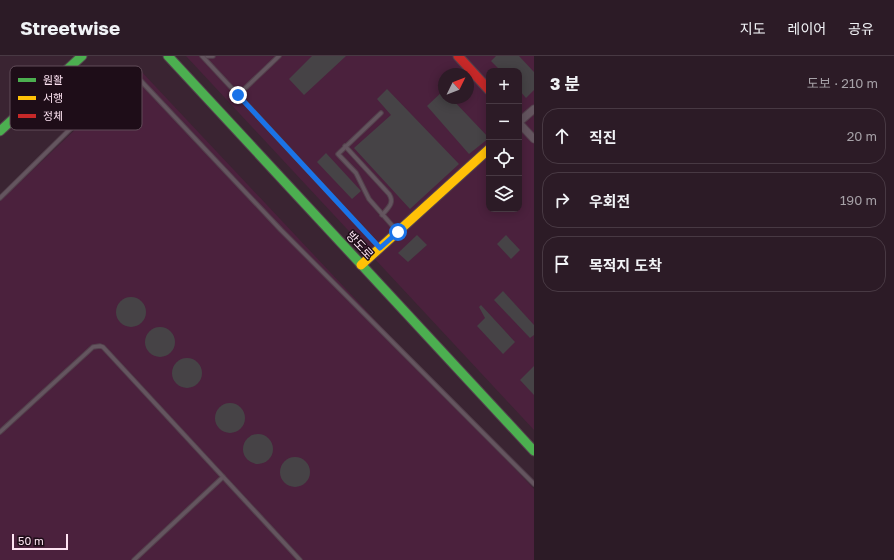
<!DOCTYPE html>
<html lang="ko">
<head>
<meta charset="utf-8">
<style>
	:root { --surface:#2c1b26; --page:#34242e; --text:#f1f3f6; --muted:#a6a1a7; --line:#483943 }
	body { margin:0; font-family:"Golos Text","Noto Sans KR",sans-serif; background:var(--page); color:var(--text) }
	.controls { position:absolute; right:12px; top:12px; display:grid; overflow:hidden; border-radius:8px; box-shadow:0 2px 10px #0003 }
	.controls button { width:36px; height:36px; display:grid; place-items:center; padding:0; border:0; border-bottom:1px solid var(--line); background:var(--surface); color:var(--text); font:20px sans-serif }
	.compass { position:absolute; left:438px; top:12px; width:36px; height:36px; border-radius:50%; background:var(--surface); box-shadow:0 2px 10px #0003; rotate:47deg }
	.scale { position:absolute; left:12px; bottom:10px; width:56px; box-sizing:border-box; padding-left:4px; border:2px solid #fde3f2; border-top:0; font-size:11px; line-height:14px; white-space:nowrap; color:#fde3f2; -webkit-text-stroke:3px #1e0d18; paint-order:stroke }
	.stop { position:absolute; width:12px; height:12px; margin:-9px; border:3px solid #1a73e8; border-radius:50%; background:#fff }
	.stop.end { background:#1a73e8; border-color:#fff; box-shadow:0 1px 4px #0008 }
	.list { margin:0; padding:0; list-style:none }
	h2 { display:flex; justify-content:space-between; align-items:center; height:52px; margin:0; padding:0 16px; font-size:17px }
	h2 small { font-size:13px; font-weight:400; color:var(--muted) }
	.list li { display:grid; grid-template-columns:26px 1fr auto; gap:12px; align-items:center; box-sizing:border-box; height:56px; margin:0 8px 8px; padding:0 8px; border:1px solid var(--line); border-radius:16px }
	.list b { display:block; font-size:15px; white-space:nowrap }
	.list em { font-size:13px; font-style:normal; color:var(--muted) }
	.icon { flex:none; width:22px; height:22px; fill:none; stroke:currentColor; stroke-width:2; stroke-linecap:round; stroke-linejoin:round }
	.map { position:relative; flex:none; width:534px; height:504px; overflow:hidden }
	header { display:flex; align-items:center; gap:24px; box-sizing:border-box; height:56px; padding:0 20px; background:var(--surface); border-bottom:1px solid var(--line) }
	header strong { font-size:19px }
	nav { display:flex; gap:22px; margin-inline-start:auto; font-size:14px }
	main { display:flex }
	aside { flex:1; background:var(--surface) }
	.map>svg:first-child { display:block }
	.built { fill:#4b213d; fill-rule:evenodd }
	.building { fill:#464346 }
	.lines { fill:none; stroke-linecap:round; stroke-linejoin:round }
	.lane-casing { stroke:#53414c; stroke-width:5.5 }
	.street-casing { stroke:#53414c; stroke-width:9 }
	.fast-casing { stroke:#53414c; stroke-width:11 }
	.slow-casing { stroke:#53414c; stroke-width:11 }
	.jam-casing { stroke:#53414c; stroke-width:11 }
	.lane { stroke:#64555f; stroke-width:3.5 }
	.street { stroke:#64555f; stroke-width:7 }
	.fast { stroke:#4caf50; stroke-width:9 }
	.slow { stroke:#ffc107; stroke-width:9 }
	.jam { stroke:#c62828; stroke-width:9 }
	.route { stroke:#1a73e8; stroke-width:5 }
	.labels { text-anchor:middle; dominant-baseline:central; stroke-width:3; stroke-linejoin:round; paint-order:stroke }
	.street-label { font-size:12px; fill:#fde3f2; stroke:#1e0d18 }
	.key { fill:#1e0d18; stroke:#614d59; stroke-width:1 }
	.key-label { font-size:11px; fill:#fde3f2 }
</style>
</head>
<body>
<header>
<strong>Streetwise</strong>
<nav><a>지도</a><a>레이어</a><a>공유</a></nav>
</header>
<main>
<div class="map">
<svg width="534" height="504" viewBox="0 0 534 504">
	<rect width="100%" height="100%" fill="#3a2432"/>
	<!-- built -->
	<g class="built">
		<path d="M186,0h348v374zM489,15h30v138h-30zM444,18h24v24h-24z"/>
		<path d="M139,13l395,420v71h-534v-359z"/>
	</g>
	<!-- building -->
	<g class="building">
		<path d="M312,0h34l-42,39 -15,-16z"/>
		<path d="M496,0h23l15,16v18l-8,8 -7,-8v-19h-18l-10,-10z"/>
		<path d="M387,33l72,75 -49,45 -56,-61 37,-33 -14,-16z"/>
		<path d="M444,34v8h7l38,40 -20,16 -42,-48z"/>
		<path d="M326,97l35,38 -9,8 -35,-37z"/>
		<path d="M417,179l10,10 -19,17 -10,-9z"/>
		<path d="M506,179l14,15 -9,9 -14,-15z"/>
		<path d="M503,235l31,34v10l-4,3 -36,-38z"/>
		<circle cx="131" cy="256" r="15"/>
		<path d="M481,249l34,37 -12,12 -26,-28 8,-8 -6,-11z"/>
		<circle cx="160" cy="286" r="15"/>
		<circle cx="187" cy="317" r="15"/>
		<path d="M534,310v29l-14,-15z"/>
		<circle cx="230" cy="362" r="15"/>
		<circle cx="258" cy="393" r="15"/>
		<circle cx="295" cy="416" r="15"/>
	</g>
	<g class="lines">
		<!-- lane casing -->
		<g class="lane-casing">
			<g id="lane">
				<path d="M202,0l177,191"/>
				<path d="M207,0h6"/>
				<path d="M238,39l41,-39"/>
				<path d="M381,57l-43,41 18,19 13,26 28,32"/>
				<path d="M345,90l44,48c6,9 -1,14 -7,21"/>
				<path d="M0,142l119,-117c8,-5 14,-5 22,0l140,149 253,254"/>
				<path d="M0,376l93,-85 7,-1 3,1 197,213"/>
				<path d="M134,504l89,-83"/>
			</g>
		</g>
		<!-- street casing -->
		<g class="street-casing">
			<g id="street">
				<path d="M519,66l15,-13"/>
				<path d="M519,67l15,16"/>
			</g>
		</g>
		<!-- fast casing -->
		<g class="fast-casing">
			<g id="fast">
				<path d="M168,0l366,395"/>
				<path d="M0,75l82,-75"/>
			</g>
		</g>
		<!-- slow casing -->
		<g class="slow-casing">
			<path id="slow" d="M361,209l128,-116"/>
		</g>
		<!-- jam casing -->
		<g class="jam-casing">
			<path id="jam" d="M458,0l31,34"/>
		</g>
		<!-- lane -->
		<use href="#lane" class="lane"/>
		<!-- street -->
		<use href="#street" class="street"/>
		<!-- fast -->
		<use href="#fast" class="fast"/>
		<!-- slow -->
		<use href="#slow" class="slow"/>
		<!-- jam -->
		<use href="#jam" class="jam"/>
	</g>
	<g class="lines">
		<!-- route -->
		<path class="route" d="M238,39l142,153 18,-16"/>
	</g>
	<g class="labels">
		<!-- street labels -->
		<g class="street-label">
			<text transform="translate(360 189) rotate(47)">방도로</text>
		</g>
	</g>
	<!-- legend -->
	<rect x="10" y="10" width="132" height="64" rx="6" class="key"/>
	<rect x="18" y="22" width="18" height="4" fill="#4caf50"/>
	<rect x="18" y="40" width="18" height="4" fill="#ffc107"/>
	<rect x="18" y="58" width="18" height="4" fill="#c62828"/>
	<g class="key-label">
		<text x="43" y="28">원활</text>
		<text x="43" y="46">서행</text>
		<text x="43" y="64">정체</text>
	</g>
</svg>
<div class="controls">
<button>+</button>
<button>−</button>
<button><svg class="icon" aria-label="locate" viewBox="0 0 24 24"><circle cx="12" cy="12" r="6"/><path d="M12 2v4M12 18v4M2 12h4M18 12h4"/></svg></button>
<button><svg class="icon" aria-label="layers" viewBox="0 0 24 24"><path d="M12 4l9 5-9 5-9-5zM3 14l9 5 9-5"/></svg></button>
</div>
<svg class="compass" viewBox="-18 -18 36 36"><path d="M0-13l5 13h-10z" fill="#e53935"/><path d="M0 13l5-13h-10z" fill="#a6a1a7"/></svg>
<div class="scale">50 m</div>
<div class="stop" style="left:398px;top:176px"></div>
<div class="stop end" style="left:238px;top:39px"></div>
</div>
<aside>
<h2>3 분<small>도보 · 210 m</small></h2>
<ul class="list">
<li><svg class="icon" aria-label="ahead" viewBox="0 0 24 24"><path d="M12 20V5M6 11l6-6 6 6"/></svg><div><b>직진</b></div><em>20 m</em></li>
<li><svg class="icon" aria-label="right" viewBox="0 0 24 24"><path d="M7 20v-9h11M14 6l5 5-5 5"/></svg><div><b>우회전</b></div><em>190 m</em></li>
<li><svg class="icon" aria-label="arrive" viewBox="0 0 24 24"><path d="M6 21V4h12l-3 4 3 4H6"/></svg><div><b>목적지 도착</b></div></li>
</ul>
</aside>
</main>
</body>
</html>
